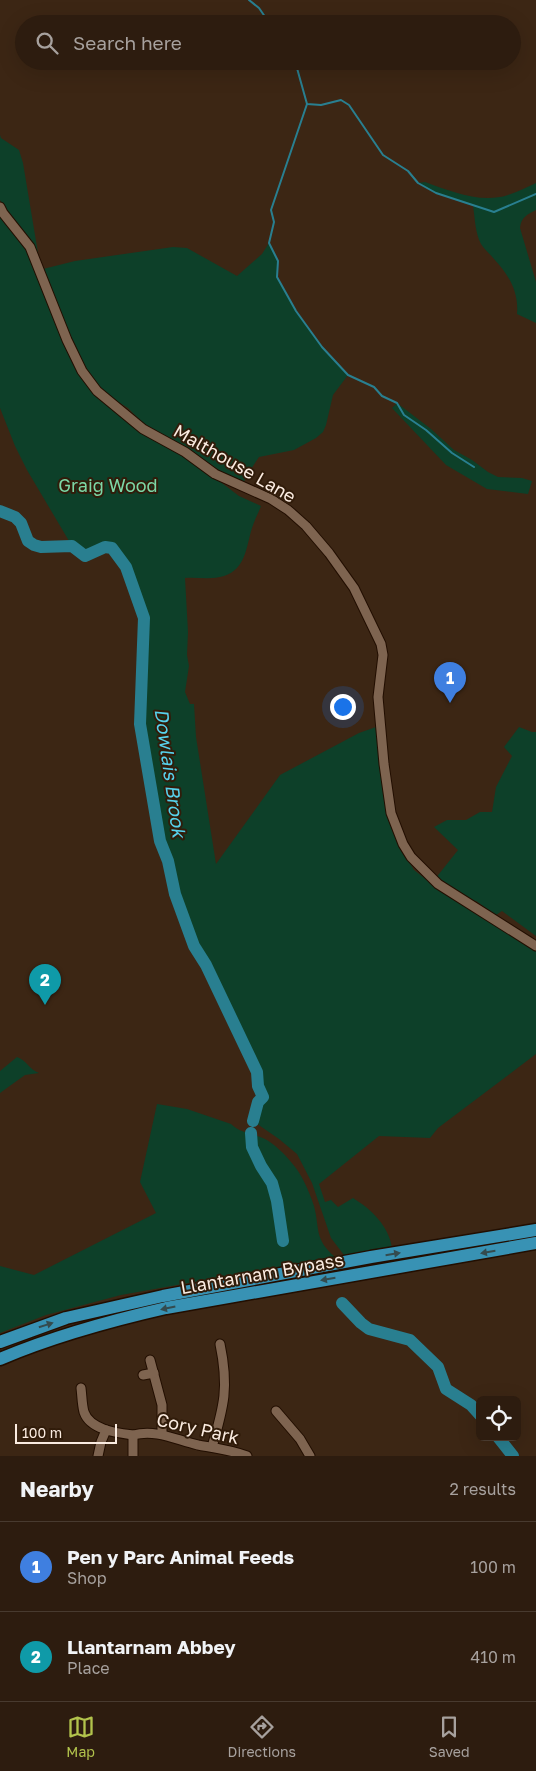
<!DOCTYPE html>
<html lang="en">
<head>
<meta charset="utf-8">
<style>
	:root { --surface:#2d1c0f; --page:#352518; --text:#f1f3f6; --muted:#a7a19e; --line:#483a2f; --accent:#b2c34c }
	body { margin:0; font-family:"Golos Text",sans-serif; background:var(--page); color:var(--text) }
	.controls { position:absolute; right:15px; bottom:15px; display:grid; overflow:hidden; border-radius:8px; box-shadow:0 5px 20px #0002 }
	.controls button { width:45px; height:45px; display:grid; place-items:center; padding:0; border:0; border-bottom:1px solid var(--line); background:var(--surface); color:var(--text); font:25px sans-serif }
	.scale { position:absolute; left:15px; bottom:12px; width:102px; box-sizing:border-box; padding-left:5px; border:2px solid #fbece1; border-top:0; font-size:14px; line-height:18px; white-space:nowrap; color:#fbece1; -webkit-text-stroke:4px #311c0a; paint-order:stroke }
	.you { position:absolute; left:342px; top:706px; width:18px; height:18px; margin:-12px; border:4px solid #fff; border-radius:50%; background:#1a73e8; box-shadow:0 0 0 8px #1a73e833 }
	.badge { display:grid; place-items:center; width:32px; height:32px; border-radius:50%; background:var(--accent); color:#fff; font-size:16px; font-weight:700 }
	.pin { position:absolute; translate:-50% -41px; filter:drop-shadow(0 1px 2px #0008) }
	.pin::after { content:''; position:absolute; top:26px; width:18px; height:15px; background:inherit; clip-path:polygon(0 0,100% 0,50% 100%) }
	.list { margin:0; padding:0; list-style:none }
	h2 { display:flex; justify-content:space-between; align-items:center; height:65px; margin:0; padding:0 20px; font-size:21px }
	h2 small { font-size:16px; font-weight:400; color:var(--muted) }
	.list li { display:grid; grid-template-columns:32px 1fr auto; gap:15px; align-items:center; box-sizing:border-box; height:90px; padding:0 20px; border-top:1px solid var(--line) }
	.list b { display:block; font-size:19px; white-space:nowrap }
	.list p { margin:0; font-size:16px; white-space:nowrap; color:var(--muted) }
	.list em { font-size:16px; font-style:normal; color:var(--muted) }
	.icon { flex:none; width:28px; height:28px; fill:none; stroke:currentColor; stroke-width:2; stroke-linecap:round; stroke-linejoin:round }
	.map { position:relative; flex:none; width:536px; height:1456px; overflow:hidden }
	.search { position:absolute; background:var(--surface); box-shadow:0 5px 20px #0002; left:15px; right:15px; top:15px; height:55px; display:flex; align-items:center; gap:12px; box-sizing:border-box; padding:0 18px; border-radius:28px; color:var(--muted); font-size:19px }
	.sheet { height:245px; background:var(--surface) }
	nav { display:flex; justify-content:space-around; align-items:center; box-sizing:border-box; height:70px; border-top:1px solid var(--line); background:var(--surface); font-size:14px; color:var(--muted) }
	nav a { display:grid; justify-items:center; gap:2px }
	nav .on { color:var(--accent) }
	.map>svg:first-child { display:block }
	.green { fill:#0d4029 }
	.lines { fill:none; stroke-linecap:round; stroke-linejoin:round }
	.stream { stroke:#297f90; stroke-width:2 }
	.river { stroke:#297f90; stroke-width:12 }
	.minor-casing { stroke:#220e00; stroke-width:11 }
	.highway-casing { stroke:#220e00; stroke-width:15 }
	.minor { stroke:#7e6450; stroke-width:9 }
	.highway { stroke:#3892b4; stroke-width:12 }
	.oneway { fill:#344b4e }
	.labels { text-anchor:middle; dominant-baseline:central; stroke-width:4; stroke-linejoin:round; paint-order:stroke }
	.street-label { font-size:18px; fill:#fbece1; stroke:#311c0a }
	.park-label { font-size:18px; fill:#7cd7a6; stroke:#311c0a }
	.water-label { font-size:19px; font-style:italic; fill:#57d1eb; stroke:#311c0a }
</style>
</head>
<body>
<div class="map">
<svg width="536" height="1456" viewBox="0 0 536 1456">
	<rect width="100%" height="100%" fill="#3c2614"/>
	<!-- green -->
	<g class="green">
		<path d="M0,135l1,3 18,12 4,13 16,96 -13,-25 -18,-20 -8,-14z"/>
		<path d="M425,182c25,9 56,22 83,13 9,-3 19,-8 28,-12v27c-8,4 -15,7 -16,18l16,54v41l-19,-9c2,-22 -8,-39 -23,-55 -4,-5 -10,-10 -13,-15 -6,-11 -6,-26 -8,-38l-37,-13 -18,-10z"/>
		<path d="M0,216l5,8 22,25 46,110 57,64 22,16 46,26 41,31 22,10c-3,8 -7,15 -9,22 -6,19 -6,41 -28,48 -12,4 -27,1 -39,2l3,54 -1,23 2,11 -4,26 5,12h4l2,33 20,127 64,-89 79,-42 17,-6 11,88 14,34 13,21 31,24 44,25 32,20 15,12v103l-98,74 -8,10 -51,-2 -60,48 6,18 6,-2 7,7 15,-9c18,11 36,28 39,50l-48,7 -13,-17 -19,-55 -15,-29 -18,-15 -26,-18 5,-19 5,-5 -5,-11 -1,-14 -51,-107 -12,-19 -19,-52 -7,-33 -8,-20 -20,-117 4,-106 -18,-51 -14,-19 -7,-1 -20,9 -13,-10 -45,-76 -12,-24 -15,-38z"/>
		<path d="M269,243l9,18 -1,16 19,34 26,36 26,28 -15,20 -7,30 -3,7 -7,6 -22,12 -35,7c-6,9 -12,17 -16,27l-20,-11 -27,-19 -53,-31 -15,-15 -18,-11 -11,-10 -9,-11 -17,-32 -30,-75 32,-8 98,-14 14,1 50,28 25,-22z"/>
		<path d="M397,403l34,26 23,21 18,10 16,12 10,5 24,1 10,3 -4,13 -41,-5 -41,-24 -54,-57z"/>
		<path d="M519,727l13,5h4v204l-34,-25 -6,4 -20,-14 -5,1 -36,-23 23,-29 -24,-23 13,-7h19l14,-8h12l4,-25 16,-31 -8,-9z"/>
		<path d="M17,1057c9,3 13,13 22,16l-14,2 -25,18v-22z"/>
		<path d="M157,1104l30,5 44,15c9,9 23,10 34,15 9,5 20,15 26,23 11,12 18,29 23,44 6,23 0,33 21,51l-214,38 -75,20 -46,18v-67l34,9 122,-62 -16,-31z"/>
	</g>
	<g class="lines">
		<!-- stream -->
		<g class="stream">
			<path d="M249,0l10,8 11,16"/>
			<path d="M295,61l12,43 14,1 20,-5 8,5 34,50 25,16 10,12 18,10 58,19 42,-18"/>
			<path d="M307,104l-36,106 3,12 -5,21 9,18 -1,16 19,34 26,36 26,28 26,12 8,9 15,7 7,12 22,15 26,23 22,14"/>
		</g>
		<!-- river -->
		<g class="river">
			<path d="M0,511l15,6 6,6 7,18 6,4 7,2 31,-1 13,10 20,-9 7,1 14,19 18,51 -4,106 20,117 8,20 7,33 19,52 12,19 51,107 1,14 5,11 -5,5 -5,19"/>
			<path d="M251,1133l1,14 9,19 11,17 5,18 6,40"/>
			<path d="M342,1303l19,20 8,6 41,11 28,27 8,22 25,16 9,10"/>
			<path d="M498,1437l15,19"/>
		</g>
		<!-- minor casing -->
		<g class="minor-casing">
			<g id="minor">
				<path d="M0,207l3,6 27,34 37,93 15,31 15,20 46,38 42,23 30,22 56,25 17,11 18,16 23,27 25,35 27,56 2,11 -5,42 6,67 7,49 12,31 8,13 27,27 98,62"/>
				<path d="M150,1360l12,45v29"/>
				<path d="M143,1375l11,-2"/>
				<path d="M81,1388c1,8 1,17 3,24 6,18 34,21 49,23"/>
				<path d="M276,1411l24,28 10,17"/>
				<path d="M212,1447c12,-41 17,-60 8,-103"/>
				<path d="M98,1456l3,-14 5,-12"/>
				<path d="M133,1456v-21c24,-6 43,5 65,10 17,3 33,5 49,11"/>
			</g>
		</g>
		<!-- highway casing -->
		<g class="highway-casing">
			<g id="highway">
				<path d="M0,1342l66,-24 97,-22 208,-39 165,-27"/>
				<path d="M0,1359c54,-23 109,-38 166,-51l370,-65"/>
			</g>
		</g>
		<!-- minor -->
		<use href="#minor" class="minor"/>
		<!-- highway -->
		<use href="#highway" class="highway"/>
	</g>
	<!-- one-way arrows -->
	<defs><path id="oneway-solid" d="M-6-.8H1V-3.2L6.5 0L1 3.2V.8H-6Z" transform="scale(1.25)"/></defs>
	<g class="oneway">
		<use href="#oneway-solid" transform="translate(488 1252) rotate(170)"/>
		<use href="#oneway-solid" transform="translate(393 1254) rotate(-9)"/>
		<use href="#oneway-solid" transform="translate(328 1279) rotate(170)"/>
		<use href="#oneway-solid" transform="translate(168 1308) rotate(168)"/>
		<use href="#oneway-solid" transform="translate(46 1325) rotate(-18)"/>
	</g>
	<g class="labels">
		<!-- street labels -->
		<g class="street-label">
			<text transform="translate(235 463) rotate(30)">Malthouse Lane</text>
			<text transform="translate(262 1273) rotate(-10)">Llantarnam Bypass</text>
			<text transform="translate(198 1428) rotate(13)">Cory Park</text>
		</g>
		<!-- park labels -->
		<g class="park-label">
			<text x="108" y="485">Graig Wood</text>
		</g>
		<!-- water labels -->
		<g class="water-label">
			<text transform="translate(171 773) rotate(82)">Dowlais Brook</text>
		</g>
	</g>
</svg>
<div class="controls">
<button><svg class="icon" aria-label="locate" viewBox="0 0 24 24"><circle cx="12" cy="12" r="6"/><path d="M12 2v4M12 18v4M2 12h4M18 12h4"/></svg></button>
</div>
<div class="scale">100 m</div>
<div class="you"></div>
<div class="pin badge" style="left:450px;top:703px;background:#3f7fe0">1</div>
<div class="pin badge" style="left:45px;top:1005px;background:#0f9aa8">2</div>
<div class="search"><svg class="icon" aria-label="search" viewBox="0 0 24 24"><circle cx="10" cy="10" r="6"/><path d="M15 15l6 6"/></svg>Search here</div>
</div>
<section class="sheet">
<h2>Nearby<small>2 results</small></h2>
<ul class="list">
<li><span class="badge" style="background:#3f7fe0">1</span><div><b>Pen y Parc Animal Feeds</b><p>Shop</p></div><em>100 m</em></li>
<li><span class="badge" style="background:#0f9aa8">2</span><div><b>Llantarnam Abbey</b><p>Place</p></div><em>410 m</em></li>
</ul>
</section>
<nav>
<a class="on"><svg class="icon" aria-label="map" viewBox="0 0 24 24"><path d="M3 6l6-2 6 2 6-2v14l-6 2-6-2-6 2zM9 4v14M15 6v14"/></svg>Map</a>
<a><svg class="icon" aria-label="directions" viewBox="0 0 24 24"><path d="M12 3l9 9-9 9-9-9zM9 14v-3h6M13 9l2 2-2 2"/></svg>Directions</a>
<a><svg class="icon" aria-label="saved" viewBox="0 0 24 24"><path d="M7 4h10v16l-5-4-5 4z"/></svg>Saved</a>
</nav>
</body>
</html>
